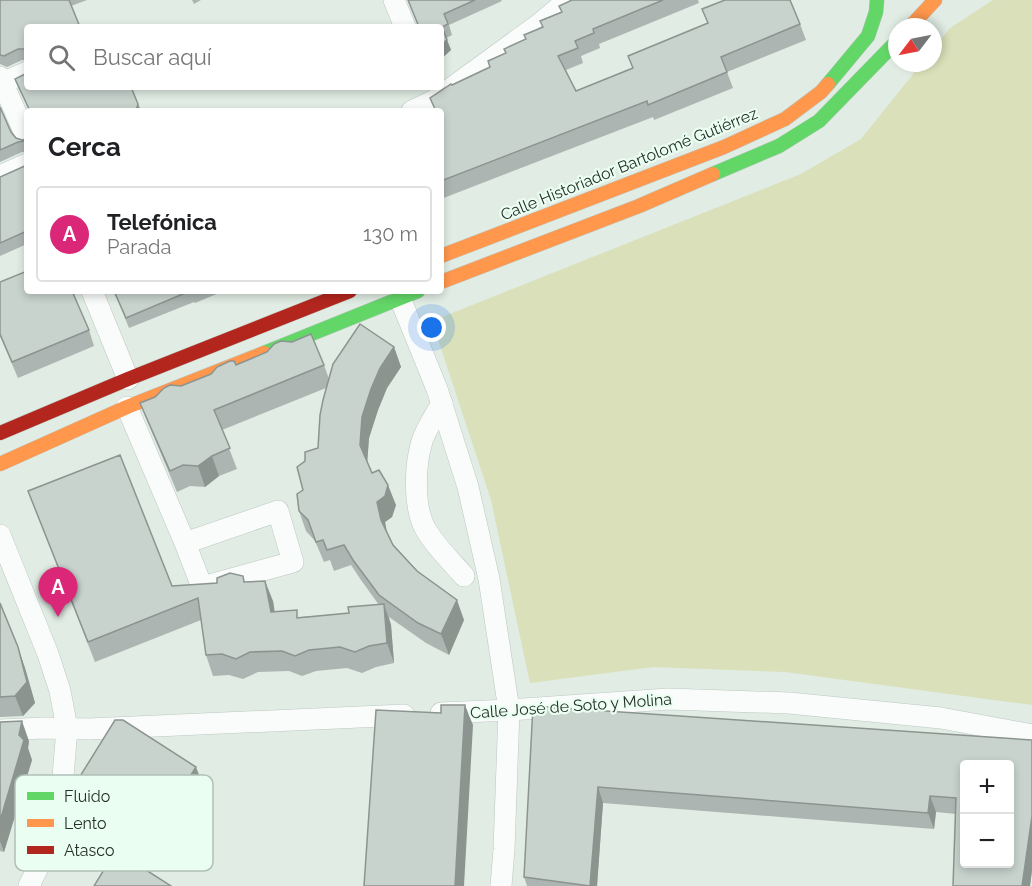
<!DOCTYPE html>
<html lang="es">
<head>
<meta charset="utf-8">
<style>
	:root { --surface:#fff; --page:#f2f2f2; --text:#202124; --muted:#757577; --line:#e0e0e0; --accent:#db2777 }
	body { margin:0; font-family:Raleway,sans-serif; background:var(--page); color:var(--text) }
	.controls { position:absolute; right:18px; bottom:18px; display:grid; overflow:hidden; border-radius:6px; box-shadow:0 3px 9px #0003 }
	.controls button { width:54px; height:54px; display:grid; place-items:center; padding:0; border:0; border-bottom:2px solid var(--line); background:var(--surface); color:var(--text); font:30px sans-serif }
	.compass { position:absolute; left:888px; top:18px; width:54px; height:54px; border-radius:50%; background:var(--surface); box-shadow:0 3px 9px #0003; rotate:238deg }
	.you { position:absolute; left:432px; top:328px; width:21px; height:21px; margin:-15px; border:4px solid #fff; border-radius:50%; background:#1a73e8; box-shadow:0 0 0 9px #1a73e833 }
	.badge { display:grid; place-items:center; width:39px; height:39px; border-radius:50%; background:var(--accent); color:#fff; font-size:20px; font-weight:700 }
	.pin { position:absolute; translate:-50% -50px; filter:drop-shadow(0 2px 3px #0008) }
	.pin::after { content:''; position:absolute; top:32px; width:21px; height:18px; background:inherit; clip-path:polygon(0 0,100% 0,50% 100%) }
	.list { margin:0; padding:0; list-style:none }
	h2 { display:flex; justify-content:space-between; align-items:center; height:78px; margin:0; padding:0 24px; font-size:26px }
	h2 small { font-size:20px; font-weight:400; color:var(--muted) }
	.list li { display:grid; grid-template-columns:39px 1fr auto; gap:18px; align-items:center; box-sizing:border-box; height:96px; margin:0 12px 12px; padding:0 12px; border:2px solid var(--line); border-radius:6px }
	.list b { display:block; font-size:22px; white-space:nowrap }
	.list p { margin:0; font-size:20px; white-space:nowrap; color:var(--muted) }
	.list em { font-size:20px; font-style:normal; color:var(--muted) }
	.icon { flex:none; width:33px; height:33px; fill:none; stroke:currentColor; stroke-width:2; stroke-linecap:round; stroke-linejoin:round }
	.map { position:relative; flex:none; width:1032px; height:886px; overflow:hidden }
	.search { position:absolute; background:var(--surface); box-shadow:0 3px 9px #0003; left:24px; top:24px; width:420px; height:66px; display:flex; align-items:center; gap:15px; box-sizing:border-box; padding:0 21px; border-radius:6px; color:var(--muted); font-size:22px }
	.panel { position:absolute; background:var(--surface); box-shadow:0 3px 9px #0003; left:24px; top:108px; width:420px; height:186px; border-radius:6px }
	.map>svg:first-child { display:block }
	.green { fill:#dae0b9 }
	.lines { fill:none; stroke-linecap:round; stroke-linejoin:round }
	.street-casing { stroke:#bdc8c1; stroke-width:22 }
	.fast-casing { stroke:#bdc8c1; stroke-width:15 }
	.slow-casing { stroke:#bdc8c1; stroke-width:15 }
	.jam-casing { stroke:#bdc8c1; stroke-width:15 }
	.street { stroke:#fafcfb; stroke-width:21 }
	.fast { stroke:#63d668; stroke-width:14 }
	.slow { stroke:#ff974d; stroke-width:14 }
	.jam { stroke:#b3261e; stroke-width:14 }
	.wall { fill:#acb5b1 }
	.shaded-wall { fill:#8c9490 }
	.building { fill:#c8d3ce; stroke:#8c9490; stroke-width:1.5; fill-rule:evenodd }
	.labels { text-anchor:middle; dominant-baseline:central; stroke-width:4.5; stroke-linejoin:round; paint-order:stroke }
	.street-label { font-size:16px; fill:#262f29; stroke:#ebfef2 }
	.key { fill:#ebfef2; stroke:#b0c0b6; stroke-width:1.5 }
	.key-label { font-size:16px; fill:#262f29 }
</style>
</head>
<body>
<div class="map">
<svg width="1032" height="886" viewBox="0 0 1032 886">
	<rect width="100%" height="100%" fill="#e0ece4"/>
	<!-- green -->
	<path class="green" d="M993,0h39v705l-247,-33 -132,-5 -123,16 -39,-183 -59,-179 369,-147 60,-35 61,-76h11v-13l17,-22z"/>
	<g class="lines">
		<!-- street casing -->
		<g class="street-casing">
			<g id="street">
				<path d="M394,0l11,27"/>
				<path d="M0,77l27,61"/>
				<path d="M0,84l27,-12"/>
				<path d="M412,111l23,-11 103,-75 30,-25"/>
				<path d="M0,176l27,-12"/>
				<path d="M92,291l36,88"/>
				<path d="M400,298l37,91 31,98 21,92 20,131 -5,139 -3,37"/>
				<path d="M442,403c-7,13 -18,28 -21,42 -6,22 -7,58 2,79 8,18 28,37 41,52"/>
				<path d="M127,407l58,136 17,44 91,-25 -15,-51 -93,32"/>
				<path d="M0,535l48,119 12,37 7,37 -5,61 -14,57 -19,40"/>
				<path d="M441,713l68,-3 159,-11 121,4 152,15 91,17"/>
				<path d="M0,730l44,-2 45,1 315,-14"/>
			</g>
		</g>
		<!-- fast casing -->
		<g class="fast-casing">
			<g id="fast">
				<path d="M828,84l40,-48 8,-24 1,-12"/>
				<path d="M713,174l66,-28 40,-25 78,-80"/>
				<path d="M264,353l154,-62"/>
			</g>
		</g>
		<!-- slow casing -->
		<g class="slow-casing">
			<g id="slow">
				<path d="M910,27l25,-27"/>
				<path d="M441,256l283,-109 61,-28 36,-27 7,-8"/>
				<path d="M441,282l198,-76 74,-32"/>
				<path d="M0,464l127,-57 137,-54"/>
			</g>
		</g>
		<!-- jam casing -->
		<g class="jam-casing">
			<path id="jam" d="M0,433l128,-54 222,-88"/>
		</g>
		<!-- street -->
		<use href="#street" class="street"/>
		<!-- fast -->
		<use href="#fast" class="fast"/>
		<!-- slow -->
		<use href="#slow" class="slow"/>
		<!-- jam -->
		<use href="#jam" class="jam"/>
	</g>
	<!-- wall -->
	<g class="wall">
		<path d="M0,0h87l-16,6 -44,21v33h-5l-15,7 -7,-3z"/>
		<path d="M192,0h9l-7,4z"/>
		<path d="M408,0h93l1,1 -53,24 3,10 -6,3 5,12 -10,9v-32z"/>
		<path d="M572,0h126l1,3 -100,41 1,4 -19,8 2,7 -17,7 10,21 57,-23 -5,-12 172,-32 6,16 -79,32 6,16 -79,32 -1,-3 -212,82v-88l-6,-2 17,-24 38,-18 16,-14 55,-41z"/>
		<path d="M0,107l11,25 5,6 6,2 5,-1v13h-5l-22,10z"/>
		<path d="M27,165v79l-27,12v-79z"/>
		<path d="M0,282l89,48 5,16 -76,32 -18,-42z"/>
		<path d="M114,291h110l-29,12 -1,-1 -65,26z"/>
		<path d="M394,347l7,20 -14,21 -9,22 -9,28 -2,24 5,11 24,32 -4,12 -7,5 2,10 6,13 71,75 -15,35 -23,-12 -37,-26 2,8 3,38 -18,4 -14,6 -15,-5 -31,3 -14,5 -13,-5 -31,1 -15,7 -14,-4 -16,1 -7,-21 -5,-35 -106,42 -67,-171 144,95 45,-3 26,-7 2,6 28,19 1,11 25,5 50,-4 30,-8 -18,-25 -10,-15 -17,6 -4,-11 -6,2 -9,-21 -9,-10 -7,-20 4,-21 2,-29 13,-13 8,-60 -104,42 15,39 -18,7 -14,11 -15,-1 -13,6 -29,-69 -8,-20 41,-17 55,-21h88l5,14z"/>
		<path d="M0,603l25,65 10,35 -12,13 -23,1z"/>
		<path d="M533,706l499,34v130l-2,16 -74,-72 -20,-2 -2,17 -331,-26 -6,83h-70l-3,-9z"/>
		<path d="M0,722l29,19 -1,7 4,12 -28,92 -4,-1z"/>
		<path d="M204,787l-55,85 -41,-9 -44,-28 -8,-20z"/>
	</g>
	<!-- shaded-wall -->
	<g class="shaded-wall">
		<path d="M447,40l4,10 -10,9v-14z"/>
		<path d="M138,104l3,7h-5z"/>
		<path d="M394,347l7,20 -14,21 -9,22 -9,28 -2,27 -7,-20 2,-28 9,-28 9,-21z"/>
		<path d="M212,456l7,20 -14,11 -7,-21z"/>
		<path d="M388,485l8,20 -4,12 -7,5 3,18 -7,-20 -4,-18z"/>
		<path d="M265,581l8,20 5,31 -7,-20z"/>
		<path d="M457,600l7,20 -15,35 -8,-21z"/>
		<path d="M384,604l7,21 3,38 -7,-20z"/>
		<path d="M18,647l7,21 10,35 -12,13 -8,-20z"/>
		<path d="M465,705l8,20 -9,161h-9z"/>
		<path d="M22,721l7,20 -1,7 4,12 -28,92 -4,-11v-20z"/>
		<path d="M196,767l8,20 -62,96 -7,-20z"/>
		<path d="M598,787l5,16 -6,83h-7z"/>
		<path d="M930,796l6,16 -2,17 -6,-16z"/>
		<path d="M1032,816v54l-2,16h-8z"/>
	</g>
	<!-- building -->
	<g class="building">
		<path d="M0,0h69l11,27h-53v22h-9l-14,7 -4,-1z"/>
		<path d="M408,0h67l-31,14 4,10 -6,3 5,13 -6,5v-18h-22z"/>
		<path d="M572,0h91l-70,29 1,4 -19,8 3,7 -20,8 18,35 57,-23 -5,-12 80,-33 -6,-14 23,-9h65l10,24 -79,33 6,15 -79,33 -1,-4 -206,80v-70h-12l6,-2 -5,-11 21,-14 1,1 38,-18 -2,-6 18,-8 -2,-4 22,-10 -2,-4 19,-8 -3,-6 22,-9 -3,-6z"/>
		<path d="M27,73v14h104l7,17 -2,7h-106l-15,-32z"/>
		<path d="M0,107l11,25 5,6 6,2 5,-1v3l-2,-1 -7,1 -18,8z"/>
		<path d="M27,165v66l-27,12v-66z"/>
		<path d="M27,271v20h45l17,39 -77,32 -12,-28v-52z"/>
		<path d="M114,291h76l-64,27z"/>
		<path d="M360,324l34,23 -14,21 -9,21 -9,28 -2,28 12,28 7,-3 9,15 -3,11 -8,6 4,18 12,25 24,26 40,29 -16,34 -23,-11 -39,-28 -26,-35 -9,-15 -17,5 -4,-10 -7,2 -8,-22 -9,-9 -2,-17 6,-4 -6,-23 8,-6v-9l13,-4 2,-33 3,-15 10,-36z"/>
		<path d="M311,334l13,31 -110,45 16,38 -18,8 -14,10 -15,-1 -13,6 -30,-68 15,-6 9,-9 6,-3 11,1 30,-12 6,-7 13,-6h4l2,4 31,-13 7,-8 7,-3 11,1z"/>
		<path d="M120,455l52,131 45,-3v-5l13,-5 13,3 1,6 21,-1 6,31 26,-2v8l52,-5 -1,-6 36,-3 3,39 -18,3 -14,6 -15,-5 -31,3 -14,6 -13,-5 -32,1 -14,7 -14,-5 -16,1 -8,-57 -110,44 -60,-151z"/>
		<path d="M0,603l18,44 9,35 -12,14 -15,1z"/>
		<path d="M441,705h24l-10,181h-91l12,-176 65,3z"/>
		<path d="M533,706l499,34v76l-10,70h-69l3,-88 -26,-2 -2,17 -330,-26 -8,99 -66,-9zM964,765h46v99h-46z"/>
		<path d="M115,720h8l73,47 -61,96 36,23h-77l21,-34 -59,-37z"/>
		<path d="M22,721l-3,14 5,5 -24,81v-99z"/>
	</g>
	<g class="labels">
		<!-- street labels -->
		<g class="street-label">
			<text transform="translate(629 164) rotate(-22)">Calle Historiador Bartolomé Gutiérrez</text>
			<text transform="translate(571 706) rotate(-4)">Calle José de Soto y Molina</text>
		</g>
	</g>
	<!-- legend -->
	<rect x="15" y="775" width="198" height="96" rx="9" class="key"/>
	<rect x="27" y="792" width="27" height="8" fill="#63d668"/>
	<rect x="27" y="819" width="27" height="8" fill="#ff974d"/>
	<rect x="27" y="846" width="27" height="8" fill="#b3261e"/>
	<g class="key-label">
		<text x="64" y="802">Fluido</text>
		<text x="64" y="829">Lento</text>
		<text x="64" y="856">Atasco</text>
	</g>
</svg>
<div class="controls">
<button>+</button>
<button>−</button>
</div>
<svg class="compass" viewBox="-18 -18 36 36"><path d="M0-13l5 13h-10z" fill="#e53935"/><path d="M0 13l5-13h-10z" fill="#757577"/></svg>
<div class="you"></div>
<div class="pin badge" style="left:58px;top:617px">A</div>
<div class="search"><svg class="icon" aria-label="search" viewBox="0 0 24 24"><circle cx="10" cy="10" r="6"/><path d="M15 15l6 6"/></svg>Buscar aquí</div>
<section class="panel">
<h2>Cerca<small></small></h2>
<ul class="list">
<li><span class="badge">A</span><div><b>Telefónica</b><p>Parada</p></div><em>130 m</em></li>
</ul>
</section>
</div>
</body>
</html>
